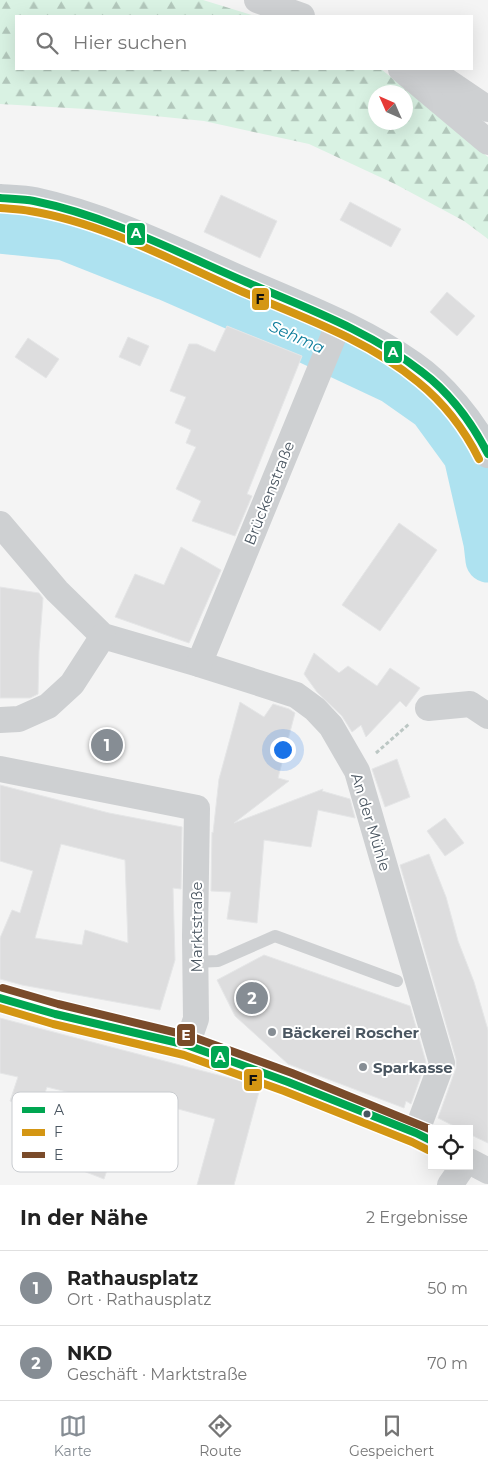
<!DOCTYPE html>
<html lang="de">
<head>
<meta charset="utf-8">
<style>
	:root { --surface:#fff; --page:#f2f2f2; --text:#222; --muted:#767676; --line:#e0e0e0; --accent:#868d94 }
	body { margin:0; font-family:Montserrat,sans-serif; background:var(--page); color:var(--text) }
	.controls { position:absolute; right:15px; bottom:15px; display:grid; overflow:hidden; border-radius:0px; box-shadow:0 5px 20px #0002 }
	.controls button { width:45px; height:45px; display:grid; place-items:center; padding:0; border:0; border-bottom:1px solid var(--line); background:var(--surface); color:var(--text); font:25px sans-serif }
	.compass { position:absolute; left:368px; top:85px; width:45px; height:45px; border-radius:50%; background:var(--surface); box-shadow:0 5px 20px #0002; rotate:315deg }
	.you { position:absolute; left:282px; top:749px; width:18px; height:18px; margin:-12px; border:4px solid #fff; border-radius:50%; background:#1a73e8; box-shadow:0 0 0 8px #1a73e833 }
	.badge { display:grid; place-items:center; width:32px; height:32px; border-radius:50%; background:var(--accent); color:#fff; font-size:16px; font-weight:700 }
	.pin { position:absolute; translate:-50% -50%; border:2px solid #fff; box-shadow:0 1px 5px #0006 }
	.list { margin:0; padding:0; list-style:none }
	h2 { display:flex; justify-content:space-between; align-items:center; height:65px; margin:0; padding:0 20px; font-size:21px }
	h2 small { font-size:16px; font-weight:400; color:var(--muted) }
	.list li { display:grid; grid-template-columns:32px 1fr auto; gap:15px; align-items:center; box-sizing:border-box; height:75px; padding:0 20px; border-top:1px solid var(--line) }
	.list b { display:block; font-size:19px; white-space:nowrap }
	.list p { margin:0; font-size:16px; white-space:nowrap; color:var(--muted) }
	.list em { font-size:16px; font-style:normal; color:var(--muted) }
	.icon { flex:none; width:28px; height:28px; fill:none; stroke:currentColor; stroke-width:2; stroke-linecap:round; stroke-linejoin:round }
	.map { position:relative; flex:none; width:488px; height:1185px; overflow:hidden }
	.search { position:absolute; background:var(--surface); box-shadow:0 5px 20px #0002; left:15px; right:15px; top:15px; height:55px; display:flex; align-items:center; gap:12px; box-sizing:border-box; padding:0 18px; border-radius:0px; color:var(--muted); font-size:19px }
	.sheet { height:215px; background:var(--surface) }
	nav { display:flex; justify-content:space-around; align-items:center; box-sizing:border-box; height:70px; border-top:1px solid var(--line); background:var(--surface); font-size:14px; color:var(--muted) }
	nav a { display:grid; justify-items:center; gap:2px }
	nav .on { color:var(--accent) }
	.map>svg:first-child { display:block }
	.forest { fill:url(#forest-firs); fill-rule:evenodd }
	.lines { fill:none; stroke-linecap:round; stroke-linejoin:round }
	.river { stroke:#aee2f0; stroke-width:45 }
	.building { fill:#ddddde; stroke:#e5e6e7; fill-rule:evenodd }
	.path { stroke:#bcc7c4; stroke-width:3; stroke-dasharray:4 2.5; stroke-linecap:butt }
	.service { stroke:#ced0d2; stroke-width:12 }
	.minor { stroke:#ced0d2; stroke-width:26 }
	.primary { stroke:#caced1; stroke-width:28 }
	.bus-1-casing { stroke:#fff; stroke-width:11 }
	.bus-2-casing { stroke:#fff; stroke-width:11 }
	.bus-3-casing { stroke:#fff; stroke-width:11 }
	.bus-1 { stroke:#00a651; stroke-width:8 }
	.bus-2 { stroke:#d49613; stroke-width:8 }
	.bus-3 { stroke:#7a4b2a; stroke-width:8 }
	.poi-dot { fill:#868d94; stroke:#fff; stroke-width:2 }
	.bus-dot { fill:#4a5661; stroke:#fff; stroke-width:2 }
	.labels { text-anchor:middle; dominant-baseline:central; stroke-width:4; stroke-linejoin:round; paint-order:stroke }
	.street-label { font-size:15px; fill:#4a5661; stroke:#fff }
	.poi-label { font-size:15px; font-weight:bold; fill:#4a5661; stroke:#fff; text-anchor:start }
	.water-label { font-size:16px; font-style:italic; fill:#0c7c9b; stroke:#fff }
	.key { fill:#fff; stroke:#c9ccd0; stroke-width:1 }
	.key-label { font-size:14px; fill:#4a5661 }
	.line-badge { stroke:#fff; stroke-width:2 }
	.badge-label { font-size:14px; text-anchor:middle; font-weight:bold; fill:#fff }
	.pale-badge-label { font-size:14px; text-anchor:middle; font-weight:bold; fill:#111 }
</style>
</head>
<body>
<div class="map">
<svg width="488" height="1185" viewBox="0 0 488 1185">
	<defs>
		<pattern id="forest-firs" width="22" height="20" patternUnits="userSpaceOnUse" patternTransform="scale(1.25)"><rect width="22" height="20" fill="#d9f2e3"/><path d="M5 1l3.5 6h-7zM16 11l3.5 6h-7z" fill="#b2c7bb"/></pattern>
	</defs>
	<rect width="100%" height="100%" fill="#f4f4f4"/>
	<!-- forest -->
	<path class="forest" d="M0,0h203l52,16h-239v53h365l107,88v82l-24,-18 -69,-37 -86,-40 -105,-23 -118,-12 -86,-5zM376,92h30v30h-30z"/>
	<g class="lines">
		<!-- river -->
		<path class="river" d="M0,231l65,7 101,40 96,42 100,47 32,15 37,26 35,48 20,87 2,17"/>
	</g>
	<!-- building -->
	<g class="building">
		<path d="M221,195l56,26 -17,37 -56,-26z"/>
		<path d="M350,202l51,27 -10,18 -51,-27z"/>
		<path d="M447,292l28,24 -18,20 -27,-24z"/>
		<path d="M227,326l75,30 -55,138 5,2 -17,40 -43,-15 9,-20 -25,-12 20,-42 -10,-4 5,-13 -16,-7 11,-26 -16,-6 19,-47h8l18,8z"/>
		<path d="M128,337l21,9 -9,20 -21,-9z"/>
		<path d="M28,338l31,21 -13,19 -31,-21z"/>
		<path d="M399,523l38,27 -57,81 -38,-26z"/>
		<path d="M181,547l40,23 -32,73 -74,-26 20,-43 29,11z"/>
		<path d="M0,587l39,6 4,5 -4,53 -1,43 -8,4h-30z"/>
		<path d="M314,653l25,20 9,-7 29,20 13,-18 30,20 -14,19 -6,-6 -34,36 -5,-12 -9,7 -10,-16 -25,-24 -13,-18z"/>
		<path d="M240,702l24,15 9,-13 16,5 6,4 -17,65 11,3 -55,42 89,-34 -1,2 28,8 5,19 -37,-8 -7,37 -47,-7 -7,83 -30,-4 4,-27 -20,-1 1,-59 1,1 6,-54z"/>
		<path d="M397,759l13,38 -25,10 -13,-38z"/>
		<path d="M0,785l109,28 73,14 -1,62 -8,-1 2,72 -15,50 -138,-25 -22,-6v-41l12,-28 8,3 13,-42 -33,-10zM61,844l64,16 3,83 -43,-13 -3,15 -47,-7z"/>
		<path d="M445,818l19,25 -19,13 -18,-25z"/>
		<path d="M429,854l17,43 12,44 16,41 14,48v113l-19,-9v-5h-9l-22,-11 18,-50v-9l-56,-194z"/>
		<path d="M264,955l146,51 16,56 -15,42 -5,-3 -2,7 -116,-44 -53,-48 -18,-36z"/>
		<path d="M0,1018l245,64 15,6 -26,97h-37l18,-66 -55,-15 -2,10 -30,-7 -24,72 -26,-10 24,-68 -55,-14 -8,23 -29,-9 8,-24 -18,-4z"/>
	</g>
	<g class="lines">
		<!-- path -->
		<path class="path" d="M376,753l33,-29"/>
		<!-- service -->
		<path class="service" d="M196,962l22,-1 57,-25 122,45"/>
		<!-- minor -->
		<g class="minor">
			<path d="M257,0l45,16"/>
			<path d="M401,69l87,73"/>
			<path d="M429,69l59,40"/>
			<path d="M0,524l57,67 46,45 96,28 97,31 19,14 16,17 26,45 85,292 -26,70"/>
			<path d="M199,664l140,-341"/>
			<path d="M428,708l42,-4 18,12"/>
			<path d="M0,720l19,-1 29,-13 24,-22 31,-48"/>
			<path d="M0,769l197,39 -2,128 1,83 -9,26"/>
			<path d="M0,998l55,16 132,31 101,37 128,51 16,8"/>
			<path d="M469,1161l19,10"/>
			<path d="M450,1185l13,-19"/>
		</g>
		<!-- primary -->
		<path class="primary" d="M0,198c11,1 23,1 34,3 74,16 144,51 212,81 57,25 116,47 167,83 29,20 60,57 75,89"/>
		<!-- bus-1 casing -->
		<g class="bus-1-casing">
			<g id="bus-1">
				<path d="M0,198c11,1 23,1 34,3 74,15 143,51 212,81 60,26 124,49 176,90 28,21 50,51 66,82"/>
				<path d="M0,998l55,16 132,31 101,37 128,51 16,8"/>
			</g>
		</g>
		<!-- bus-2 casing -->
		<g class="bus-2-casing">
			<g id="bus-2">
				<path d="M0,208c10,1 20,1 30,3 74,12 145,51 213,81 59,25 125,48 175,90 26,21 46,47 61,77"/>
				<path d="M0,1008l53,16 131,31 100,36 128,51 16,8"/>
			</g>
		</g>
		<!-- bus-3 casing -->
		<g class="bus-3-casing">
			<path id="bus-3" d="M3,988l55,16 132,32 102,37 140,57"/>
		</g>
		<!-- bus-1 -->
		<use href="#bus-1" class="bus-1"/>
		<!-- bus-2 -->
		<use href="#bus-2" class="bus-2"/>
		<!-- bus-3 -->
		<use href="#bus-3" class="bus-3"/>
	</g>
	<!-- markers -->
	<g class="poi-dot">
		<circle cx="272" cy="1032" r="5"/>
		<circle cx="363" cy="1067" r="5"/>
	</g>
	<circle class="bus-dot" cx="367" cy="1114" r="4.5"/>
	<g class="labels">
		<!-- street labels -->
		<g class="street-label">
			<text transform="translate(269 493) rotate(-68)">Brückenstraße</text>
			<text transform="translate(371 822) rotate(73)">An der Mühle</text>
			<text transform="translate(196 927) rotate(-90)">Marktstraße</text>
		</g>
		<!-- poi labels -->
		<g class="poi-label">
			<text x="282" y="1032">Bäckerei Roscher</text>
			<text x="373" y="1067">Sparkasse</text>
		</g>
		<!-- water labels -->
		<g class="water-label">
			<text transform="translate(297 337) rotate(24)">Sehma</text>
		</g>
	</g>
	<!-- legend -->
	<rect x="12" y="1092" width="166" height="80" rx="8" class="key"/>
	<rect x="22" y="1107" width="23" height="6" fill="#00a651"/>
	<rect x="22" y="1129" width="23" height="7" fill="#d49613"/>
	<rect x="22" y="1152" width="23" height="6" fill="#7a4b2a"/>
	<g class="key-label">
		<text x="54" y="1115">A</text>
		<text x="54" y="1137">F</text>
		<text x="54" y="1160">E</text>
	</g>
	<g class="line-badge">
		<rect x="126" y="222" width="20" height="24" rx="5" fill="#00a651"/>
		<rect x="251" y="287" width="19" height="24" rx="5" fill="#d49613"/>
		<rect x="383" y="340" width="20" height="24" rx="5" fill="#00a651"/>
		<rect x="176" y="1023" width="20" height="24" rx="5" fill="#7a4b2a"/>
		<rect x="210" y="1045" width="20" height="24" rx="5" fill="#00a651"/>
		<rect x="243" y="1068" width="20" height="24" rx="5" fill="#d49613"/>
	</g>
	<g class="badge-label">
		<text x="136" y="238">A</text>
		<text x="393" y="357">A</text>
		<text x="186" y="1040">E</text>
		<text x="220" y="1062">A</text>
	</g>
	<g class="pale-badge-label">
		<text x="260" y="304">F</text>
		<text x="253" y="1085">F</text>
	</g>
</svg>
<div class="controls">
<button><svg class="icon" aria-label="locate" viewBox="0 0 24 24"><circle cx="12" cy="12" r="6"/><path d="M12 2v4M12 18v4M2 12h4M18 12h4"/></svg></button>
</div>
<svg class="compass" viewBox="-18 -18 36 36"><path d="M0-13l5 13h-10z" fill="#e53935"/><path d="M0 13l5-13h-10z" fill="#767676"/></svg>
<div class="you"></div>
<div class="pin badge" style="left:107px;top:745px">1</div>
<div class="pin badge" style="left:252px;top:998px">2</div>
<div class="search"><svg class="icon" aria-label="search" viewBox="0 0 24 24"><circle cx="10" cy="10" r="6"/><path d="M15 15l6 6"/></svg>Hier suchen</div>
</div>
<section class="sheet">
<h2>In der Nähe<small>2 Ergebnisse</small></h2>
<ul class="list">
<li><span class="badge">1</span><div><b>Rathausplatz</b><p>Ort · Rathausplatz</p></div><em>50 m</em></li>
<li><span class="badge">2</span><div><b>NKD</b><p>Geschäft · Marktstraße</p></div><em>70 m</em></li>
</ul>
</section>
<nav>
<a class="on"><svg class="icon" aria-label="map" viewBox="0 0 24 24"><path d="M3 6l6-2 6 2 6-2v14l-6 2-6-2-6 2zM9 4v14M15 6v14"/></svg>Karte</a>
<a><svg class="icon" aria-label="directions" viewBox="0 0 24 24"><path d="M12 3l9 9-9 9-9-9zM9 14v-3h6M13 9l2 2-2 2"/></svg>Route</a>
<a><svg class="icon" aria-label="saved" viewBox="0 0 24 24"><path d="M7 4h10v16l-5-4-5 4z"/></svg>Gespeichert</a>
</nav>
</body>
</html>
